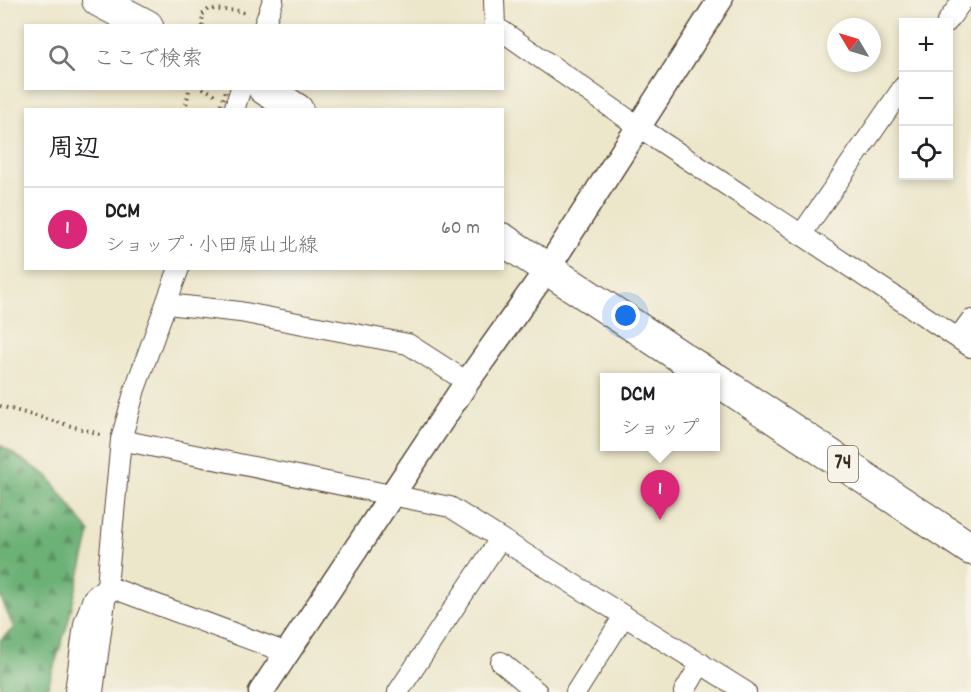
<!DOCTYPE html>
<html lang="ja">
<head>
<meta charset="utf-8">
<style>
	:root { --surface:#fff; --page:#f2f2f2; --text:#202124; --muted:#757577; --line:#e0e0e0; --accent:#db2777 }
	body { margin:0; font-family:Dekko,"Klee One",sans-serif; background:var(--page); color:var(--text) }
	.controls { position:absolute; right:18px; top:18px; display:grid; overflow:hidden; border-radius:0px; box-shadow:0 3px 9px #0003 }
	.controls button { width:54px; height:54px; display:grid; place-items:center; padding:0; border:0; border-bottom:2px solid var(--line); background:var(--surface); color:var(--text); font:30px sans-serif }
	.compass { position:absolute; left:827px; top:18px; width:54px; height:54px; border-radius:50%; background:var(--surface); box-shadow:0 3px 9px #0003; rotate:308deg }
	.you { position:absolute; left:626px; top:316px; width:21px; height:21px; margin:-15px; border:4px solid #fff; border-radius:50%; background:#1a73e8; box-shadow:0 0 0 9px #1a73e833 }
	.badge { display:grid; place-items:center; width:39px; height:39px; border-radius:50%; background:var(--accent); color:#fff; font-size:20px; font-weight:700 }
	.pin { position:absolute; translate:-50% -50px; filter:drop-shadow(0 2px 3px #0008) }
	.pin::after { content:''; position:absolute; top:32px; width:21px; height:18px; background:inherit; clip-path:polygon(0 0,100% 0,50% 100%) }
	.popup { position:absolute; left:600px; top:373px; width:120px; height:78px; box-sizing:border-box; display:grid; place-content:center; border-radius:0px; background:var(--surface); filter:drop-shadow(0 2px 4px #0005); font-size:20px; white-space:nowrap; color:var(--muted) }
	.popup b { font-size:22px; color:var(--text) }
	.popup::after { content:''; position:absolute; left:50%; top:100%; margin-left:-12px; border:12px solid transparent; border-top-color:var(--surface) }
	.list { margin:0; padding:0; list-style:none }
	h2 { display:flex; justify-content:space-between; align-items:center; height:78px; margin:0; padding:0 24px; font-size:26px }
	h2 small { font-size:20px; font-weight:400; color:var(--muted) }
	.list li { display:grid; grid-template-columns:39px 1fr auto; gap:18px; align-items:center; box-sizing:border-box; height:84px; padding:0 24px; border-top:2px solid var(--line) }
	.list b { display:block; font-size:22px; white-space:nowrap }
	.list p { margin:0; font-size:20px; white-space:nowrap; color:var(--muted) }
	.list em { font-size:20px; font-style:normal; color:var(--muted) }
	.icon { flex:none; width:33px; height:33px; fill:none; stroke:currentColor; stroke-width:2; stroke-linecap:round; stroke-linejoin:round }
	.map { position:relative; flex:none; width:971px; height:692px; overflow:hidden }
	.search { position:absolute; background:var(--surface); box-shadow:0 3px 9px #0003; left:24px; top:24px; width:480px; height:66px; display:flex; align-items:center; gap:15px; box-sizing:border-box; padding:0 21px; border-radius:0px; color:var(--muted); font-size:22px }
	.panel { position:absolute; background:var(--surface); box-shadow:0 3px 9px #0003; left:24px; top:108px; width:480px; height:162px; border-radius:0px }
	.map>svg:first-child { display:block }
	.forest { fill:url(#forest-firs); stroke:#546e4a; stroke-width:1.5 }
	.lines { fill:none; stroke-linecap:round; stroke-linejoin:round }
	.minor-casing { stroke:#564638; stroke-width:22 }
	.tertiary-casing { stroke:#564638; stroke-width:27 }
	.primary-casing { stroke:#564638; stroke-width:34 }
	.path { stroke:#564638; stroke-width:4; stroke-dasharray:1.5 4.5; stroke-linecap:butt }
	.minor { stroke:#fff; stroke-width:20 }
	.tertiary { stroke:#fff; stroke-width:24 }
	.primary { stroke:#fff; stroke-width:32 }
	.path-bridge { stroke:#564638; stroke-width:4; stroke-dasharray:1.5 4.5; stroke-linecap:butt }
	.labels { text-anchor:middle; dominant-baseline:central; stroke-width:4.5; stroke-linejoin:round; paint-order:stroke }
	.shield { fill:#f7f3e8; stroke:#73665b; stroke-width:1.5 }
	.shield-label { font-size:21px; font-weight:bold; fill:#3b2a1e }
</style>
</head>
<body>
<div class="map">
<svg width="971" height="692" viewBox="0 0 971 692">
	<defs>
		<pattern id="forest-firs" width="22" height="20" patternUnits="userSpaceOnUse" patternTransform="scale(1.5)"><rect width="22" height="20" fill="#6cb176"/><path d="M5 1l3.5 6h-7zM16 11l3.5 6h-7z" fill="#5a9060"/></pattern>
	</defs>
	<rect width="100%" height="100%" fill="#f7f3e8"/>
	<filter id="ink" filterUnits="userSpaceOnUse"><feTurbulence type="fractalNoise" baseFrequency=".0167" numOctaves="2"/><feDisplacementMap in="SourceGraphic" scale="12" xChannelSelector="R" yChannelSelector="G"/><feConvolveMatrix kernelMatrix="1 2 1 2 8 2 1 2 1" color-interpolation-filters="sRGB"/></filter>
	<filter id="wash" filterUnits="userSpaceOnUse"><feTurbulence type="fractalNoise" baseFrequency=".008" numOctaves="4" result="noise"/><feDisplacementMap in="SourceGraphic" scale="24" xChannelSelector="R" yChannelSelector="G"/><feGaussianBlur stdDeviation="1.35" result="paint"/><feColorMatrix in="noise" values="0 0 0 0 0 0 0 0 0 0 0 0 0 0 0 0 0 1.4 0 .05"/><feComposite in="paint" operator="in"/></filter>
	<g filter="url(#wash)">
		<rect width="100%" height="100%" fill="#ece6ca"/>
		<!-- forest -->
		<path class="forest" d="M0,445l49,32 41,56 -23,93 -21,66h-46v-52l14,-12 -14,-32z"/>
	</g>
	<g filter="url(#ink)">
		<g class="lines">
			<!-- minor casing -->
			<g class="minor-casing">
				<g id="minor">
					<path d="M494,0l1,26"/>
					<path d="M947,22l16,-22"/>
					<path d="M264,26l9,-26"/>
					<path d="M502,31l137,96 332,220"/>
					<path d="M234,110l7,-22"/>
					<path d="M801,235l103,-149"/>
					<path d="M167,304l73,8 168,32 59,38"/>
					<path d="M958,338l13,-18"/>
					<path d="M121,440l329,67 296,185"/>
					<path d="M501,662l36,30"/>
					<path d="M75,692l9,-68 9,-26 14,-12 180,67"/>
					<path d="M93,692l14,-106 14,-146 14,-51 44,-121"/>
					<path d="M398,692l102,-153"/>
					<path d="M576,692l48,-76"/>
					<path d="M684,692l17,-29"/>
				</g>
			</g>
			<!-- tertiary casing -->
			<g class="tertiary-casing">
				<path id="tertiary" d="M261,692l206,-310 81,-114 172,-268"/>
			</g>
			<!-- primary casing -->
			<g class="primary-casing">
				<g id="primary">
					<path d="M98,0l49,26"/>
					<path d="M264,88l33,22"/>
					<path d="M502,239l211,139"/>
					<path d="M716,379l255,170"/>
				</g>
			</g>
			<!-- path -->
			<g class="path">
				<path d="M203,26l-1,-11 7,-6 32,2 6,5"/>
				<path d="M203,88l11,6 2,4"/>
				<path d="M185,110l4,-20 3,-2"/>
				<path d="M0,406l103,29"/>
			</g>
			<!-- minor -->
			<use href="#minor" class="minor"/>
			<!-- tertiary -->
			<use href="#tertiary" class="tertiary"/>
			<!-- primary -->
			<use href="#primary" class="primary"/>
			<!-- path-bridge -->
			<path class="path-bridge" d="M219,110l8,-22"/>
		</g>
	</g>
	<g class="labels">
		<!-- shield labels -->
		<rect class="shield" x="828" y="446" width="30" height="36" rx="4.5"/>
		<g class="shield-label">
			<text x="843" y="464">74</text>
		</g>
	</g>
</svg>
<div class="controls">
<button>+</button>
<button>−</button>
<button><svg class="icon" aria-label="locate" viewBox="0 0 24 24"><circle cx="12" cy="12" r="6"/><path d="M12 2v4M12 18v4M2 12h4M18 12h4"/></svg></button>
</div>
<svg class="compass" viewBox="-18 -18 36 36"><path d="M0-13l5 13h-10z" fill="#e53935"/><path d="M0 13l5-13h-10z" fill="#757577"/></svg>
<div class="you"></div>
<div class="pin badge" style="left:660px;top:520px">1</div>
<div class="popup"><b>DCM</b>ショップ</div>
<div class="search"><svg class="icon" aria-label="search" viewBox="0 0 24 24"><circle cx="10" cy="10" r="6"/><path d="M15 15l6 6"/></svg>ここで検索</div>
<section class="panel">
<h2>周辺<small></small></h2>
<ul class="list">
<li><span class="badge">1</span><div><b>DCM</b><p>ショップ · 小田原山北線</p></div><em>60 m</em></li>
</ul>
</section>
</div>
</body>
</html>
